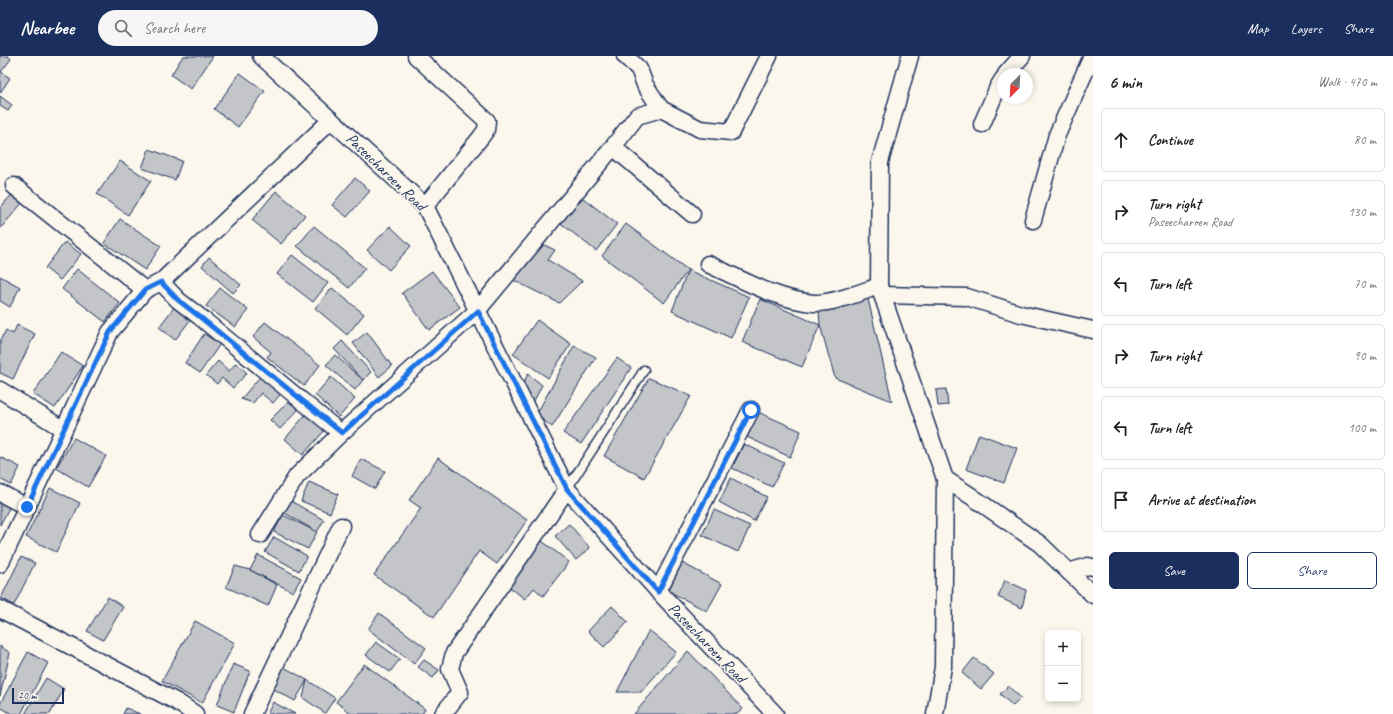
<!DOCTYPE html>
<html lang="en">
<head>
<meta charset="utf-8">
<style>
	:root { --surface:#fff; --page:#f6f6f6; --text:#222; --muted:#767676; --line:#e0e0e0; --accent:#1b2f5e }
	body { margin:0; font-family:Caveat,sans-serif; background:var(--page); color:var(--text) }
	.controls { position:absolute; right:12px; bottom:12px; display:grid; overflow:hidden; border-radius:6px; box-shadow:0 2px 6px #0003 }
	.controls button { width:36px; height:36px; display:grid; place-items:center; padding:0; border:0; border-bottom:1px solid var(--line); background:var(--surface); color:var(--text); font:20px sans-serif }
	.compass { position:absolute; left:997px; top:12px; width:36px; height:36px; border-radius:50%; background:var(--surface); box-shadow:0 2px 6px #0003; rotate:204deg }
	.scale { position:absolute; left:12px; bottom:10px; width:52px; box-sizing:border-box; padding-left:4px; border:2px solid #1b2f5e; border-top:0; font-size:11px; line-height:14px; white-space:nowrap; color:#1b2f5e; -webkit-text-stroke:3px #fbf7ec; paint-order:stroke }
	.stop { position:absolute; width:12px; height:12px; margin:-9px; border:3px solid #1a73e8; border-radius:50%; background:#fff }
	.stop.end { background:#1a73e8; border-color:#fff; box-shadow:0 1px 4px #0008 }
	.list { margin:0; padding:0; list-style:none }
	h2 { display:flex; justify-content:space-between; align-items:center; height:52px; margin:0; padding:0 16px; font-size:17px }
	h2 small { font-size:13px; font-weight:400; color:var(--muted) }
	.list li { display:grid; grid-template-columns:26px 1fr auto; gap:12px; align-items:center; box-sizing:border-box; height:64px; margin:0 8px 8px; padding:0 8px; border:1px solid var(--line); border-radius:6px }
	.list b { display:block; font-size:15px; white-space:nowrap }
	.list p { margin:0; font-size:13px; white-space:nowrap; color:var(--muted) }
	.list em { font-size:13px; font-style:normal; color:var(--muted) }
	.actions { display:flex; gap:8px; padding:12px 16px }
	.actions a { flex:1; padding:9px 0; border:1px solid var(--accent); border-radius:6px; text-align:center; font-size:14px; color:var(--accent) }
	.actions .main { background:var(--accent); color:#fff }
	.icon { flex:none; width:22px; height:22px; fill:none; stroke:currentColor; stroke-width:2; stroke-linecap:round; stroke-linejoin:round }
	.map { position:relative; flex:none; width:1093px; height:658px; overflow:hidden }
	header { display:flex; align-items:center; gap:24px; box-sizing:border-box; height:56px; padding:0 20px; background:var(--accent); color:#fff }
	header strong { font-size:19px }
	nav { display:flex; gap:22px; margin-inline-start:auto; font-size:14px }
	.search { width:280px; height:36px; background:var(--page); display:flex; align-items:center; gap:10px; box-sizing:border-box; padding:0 14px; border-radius:22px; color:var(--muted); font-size:15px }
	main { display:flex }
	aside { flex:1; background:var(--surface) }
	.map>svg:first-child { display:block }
	.building { fill:#c3c5c9; stroke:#1b2f5e }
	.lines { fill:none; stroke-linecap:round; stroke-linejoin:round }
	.service-casing { stroke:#1b2f5e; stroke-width:11 }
	.minor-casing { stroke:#1b2f5e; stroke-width:19 }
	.service { stroke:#fbf7ec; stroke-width:8 }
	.minor { stroke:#fbf7ec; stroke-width:16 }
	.route { stroke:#1a73e8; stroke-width:5 }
	.labels { text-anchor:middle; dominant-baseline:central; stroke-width:3; stroke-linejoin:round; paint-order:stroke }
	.street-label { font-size:16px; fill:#1b2f5e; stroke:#fbf7ec }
</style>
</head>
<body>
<header>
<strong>Nearbee</strong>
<div class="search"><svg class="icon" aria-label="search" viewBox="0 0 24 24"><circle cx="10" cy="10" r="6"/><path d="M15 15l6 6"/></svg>Search here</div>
<nav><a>Map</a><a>Layers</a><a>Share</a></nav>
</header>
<main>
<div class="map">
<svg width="1093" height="658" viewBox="0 0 1093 658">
	<rect width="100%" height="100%" fill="#fbf7ec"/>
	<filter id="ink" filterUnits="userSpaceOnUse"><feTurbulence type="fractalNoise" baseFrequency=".025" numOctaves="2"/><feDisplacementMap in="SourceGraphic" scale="8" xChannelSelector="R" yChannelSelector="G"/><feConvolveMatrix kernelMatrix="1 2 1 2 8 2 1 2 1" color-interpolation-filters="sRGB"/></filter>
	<g filter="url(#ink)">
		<!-- building -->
		<g class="building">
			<path d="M0,0h8l3,3 -10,13 9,6 -10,15z"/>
			<path d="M183,0h30l-22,33 -20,-14z"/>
			<path d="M240,17l25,18 -27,36 -24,-18z"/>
			<path d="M0,40l12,9 -4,6 -8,-5z"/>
			<path d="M149,93l33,12 -7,19 -33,-12z"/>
			<path d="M120,105l31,20 -23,34 -31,-21z"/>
			<path d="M355,122l15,13 -23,26 -15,-12z"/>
			<path d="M276,135l29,24 -24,29 -29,-24z"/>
			<path d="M13,137l10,9 -23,27v-21z"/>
			<path d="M579,139l38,29 -21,27 -38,-30z"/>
			<path d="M120,163l41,27 -16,24 -41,-27z"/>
			<path d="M626,168l62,46 -24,33 -62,-47z"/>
			<path d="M314,170l51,42 -16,20 -52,-42z"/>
			<path d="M390,170l21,20 -22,24 -22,-20z"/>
			<path d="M65,186l16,12 -21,26 -15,-12z"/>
			<path d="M540,187l15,7 -7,10 34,21 -23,22 -48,-24z"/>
			<path d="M292,199l36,28 -15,19 -36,-28z"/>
			<path d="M209,201l32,28 -8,8 -31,-27z"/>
			<path d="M77,213l43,34 -15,19 -43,-33z"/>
			<path d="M688,214l61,27 -18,41 -59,-27z"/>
			<path d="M432,215l28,36 -31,23 -27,-37z"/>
			<path d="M0,220l20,11 -10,20 -10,-6z"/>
			<path d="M220,232l28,22 -13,17 -29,-21z"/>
			<path d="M332,232l32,26 -17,21 -32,-27z"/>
			<path d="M760,243l60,26 -18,42 -60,-25z"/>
			<path d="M868,243l24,102 -57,-23 -15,-53 -1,-15z"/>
			<path d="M175,250l16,13 -16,21 -16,-13z"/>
			<path d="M537,264l34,24 -23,34 -35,-24z"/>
			<path d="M265,266l55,43 -16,21 -37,-29 4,-5 -18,-15z"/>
			<path d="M17,269l18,9 -22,45 -13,-6v-32l6,-11 7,4z"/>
			<path d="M367,276l25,34 -13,11 -26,-34z"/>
			<path d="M204,278l16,10 -20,29 -15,-10z"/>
			<path d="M342,285l29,31 -8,8 -29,-31z"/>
			<path d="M574,290l22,11 -44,70 -16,-12z"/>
			<path d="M61,296l22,14 -28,42 -22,-14z"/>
			<path d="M335,299l28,25 -8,10 -29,-25z"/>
			<path d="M617,302l14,10 -50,76 -18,-11z"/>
			<path d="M218,305l11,10 7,-8 11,10 -14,15 -11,-10 -5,6 -11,-9z"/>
			<path d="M264,316l20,18 -11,13 -12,-10 -8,10 -12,-4z"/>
			<path d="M528,318l14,11 -8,16 -13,-13z"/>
			<path d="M331,321l24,22 -16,18 -24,-22z"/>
			<path d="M649,322l42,18 -47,82 -40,-22z"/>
			<path d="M946,333l2,16 -10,1 -2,-16z"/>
			<path d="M290,344l9,9 -19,20 -10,-9z"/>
			<path d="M758,356l43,19 -11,26 -43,-20z"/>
			<path d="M306,358l19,16 -22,25 -18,-16z"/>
			<path d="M979,378l38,14 -13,35 -38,-14z"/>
			<path d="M74,382l32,18 -18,31 -32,-19z"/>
			<path d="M744,388l40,19 -12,24 -40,-19z"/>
			<path d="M0,401l20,10 -9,18 -11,-6z"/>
			<path d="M438,402l89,62 -30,44 -18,-13 -45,66 -60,-42 47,-67 -12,-8z"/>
			<path d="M361,403l24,12 -10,18 -23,-13z"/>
			<path d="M731,422l36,19 -13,24 -35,-19z"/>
			<path d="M309,426l29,12 -8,19 -29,-12z"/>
			<path d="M50,432l30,15 -24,49 -30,-15z"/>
			<path d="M289,444l35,20 -7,12 -34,-20z"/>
			<path d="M0,445l10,5 -10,19z"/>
			<path d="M714,454l36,16 -12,26 -36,-17z"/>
			<path d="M283,459l34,17 -9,17 -34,-17z"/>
			<path d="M569,468l21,24 -14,12 -21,-24z"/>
			<path d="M274,481l33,19 -8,15 -34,-19z"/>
			<path d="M542,485l27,21 -26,34 -9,-8 -9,11 -17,-13z"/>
			<path d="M258,499l43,23 -8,14 -43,-22z"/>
			<path d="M21,501l14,6 -21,42 -13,-7z"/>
			<path d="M682,507l40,21 -15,27 -39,-20z"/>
			<path d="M235,510l15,4 27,15 -9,21 -42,-19z"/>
			<path d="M1005,524l21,10 -4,18 -24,-11z"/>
			<path d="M108,541l15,10 -20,33 -16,-9z"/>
			<path d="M612,550l16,16 -24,25 -16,-16z"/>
			<path d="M379,557l47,35 -12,16 -46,-35z"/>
			<path d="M195,565l40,22 -33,60 -40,-22z"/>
			<path d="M649,574l27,22 -35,40h-24z"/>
			<path d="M376,586l24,17 -10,13 -24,-17z"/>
			<path d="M0,590l10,7 -10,43z"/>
			<path d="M688,595l55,58 -6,5h-103z"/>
			<path d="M28,596l20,11 -27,51h-9l-12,-7v-3z"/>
			<path d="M974,602l20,16 -13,15 -19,-16z"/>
			<path d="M424,604l15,10 -6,8 -15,-11z"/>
			<path d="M233,608l17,7 -16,41 -17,-7z"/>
			<path d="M364,608l61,45 -3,5h-70l-16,-12z"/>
			<path d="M282,610l25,14 -12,21 -25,-14z"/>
			<path d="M46,622l18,11 -14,25h-25z"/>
			<path d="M307,624l28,18 -10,15 -22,-15z"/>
			<path d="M1008,630l13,12 -8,8 -13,-12z"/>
			<path d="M273,646l22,12h-28z"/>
			<path d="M126,652l14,6h-17z"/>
		</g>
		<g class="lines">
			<!-- service casing -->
			<g class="service-casing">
				<path id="service" d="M567,433l77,-119"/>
			</g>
			<!-- minor casing -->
			<g class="minor-casing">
				<g id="minor">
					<path d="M261,0l164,150 142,283 91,102 117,123"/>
					<path d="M416,0l71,65 -1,9 -5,7 -56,69"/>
					<path d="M625,0l14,13 6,16 16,24"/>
					<path d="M910,0l-30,106 -1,124 66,193 -2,188 -8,47"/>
					<path d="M1006,18l16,-18"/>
					<path d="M982,68l16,-37 5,-8"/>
					<path d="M613,91l79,67"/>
					<path d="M14,130l131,104"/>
					<path d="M1033,164l24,-85 35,-79"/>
					<path d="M708,208c33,15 69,36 106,39 18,1 47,-11 65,-17"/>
					<path d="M161,226l17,18 22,17 141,116"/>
					<path d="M882,239l85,2 54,17 72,16"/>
					<path d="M0,334l63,39"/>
					<path d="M945,423l26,17 69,48 53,51"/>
					<path d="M0,437l27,14"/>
					<path d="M260,479l37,-59 44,-43 136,-122 136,-164 24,-31 24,-7 39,20 31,3 38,-76"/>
					<path d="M0,508l110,-232 35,-42 16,-8 170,-162"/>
					<path d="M1069,516l19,-6 5,1"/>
					<path d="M658,535l93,-181"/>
					<path d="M0,553l177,93 18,12"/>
					<path d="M252,658l89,-188"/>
					<path d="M443,658l17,-22 -10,-23 4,-16 113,-164"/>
				</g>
			</g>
			<!-- service -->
			<use href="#service" class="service"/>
			<!-- minor -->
			<use href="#minor" class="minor"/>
		</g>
	</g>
	<g class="lines" filter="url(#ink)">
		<!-- route -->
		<path class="route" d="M27,451l83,-175 35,-42 16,-8 17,18 22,17 142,116 136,-122 89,178 91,103 93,-182"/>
	</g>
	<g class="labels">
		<!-- street labels -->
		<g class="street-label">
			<text transform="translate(386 116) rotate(44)">Paseecharoen Road</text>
			<text transform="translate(707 587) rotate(46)">Paseecharoen Road</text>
		</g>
	</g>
</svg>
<div class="controls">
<button>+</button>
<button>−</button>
</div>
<svg class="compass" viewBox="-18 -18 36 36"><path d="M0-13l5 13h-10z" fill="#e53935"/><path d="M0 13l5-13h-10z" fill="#767676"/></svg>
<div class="scale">20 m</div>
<div class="stop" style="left:751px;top:354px"></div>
<div class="stop end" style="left:27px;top:451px"></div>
</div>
<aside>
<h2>6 min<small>Walk · 470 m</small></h2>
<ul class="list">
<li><svg class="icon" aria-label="ahead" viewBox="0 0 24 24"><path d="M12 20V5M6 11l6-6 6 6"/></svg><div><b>Continue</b></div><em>80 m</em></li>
<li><svg class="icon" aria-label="right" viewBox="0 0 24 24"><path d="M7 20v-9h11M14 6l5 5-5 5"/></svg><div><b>Turn right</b><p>Paseecharoen Road</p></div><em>130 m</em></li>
<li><svg class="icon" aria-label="left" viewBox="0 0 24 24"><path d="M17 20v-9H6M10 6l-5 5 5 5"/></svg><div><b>Turn left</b></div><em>70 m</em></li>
<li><svg class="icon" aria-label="right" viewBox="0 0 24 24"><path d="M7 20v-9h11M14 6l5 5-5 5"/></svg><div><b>Turn right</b></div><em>90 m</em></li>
<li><svg class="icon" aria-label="left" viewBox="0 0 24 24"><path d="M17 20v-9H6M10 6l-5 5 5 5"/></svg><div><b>Turn left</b></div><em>100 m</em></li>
<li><svg class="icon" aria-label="arrive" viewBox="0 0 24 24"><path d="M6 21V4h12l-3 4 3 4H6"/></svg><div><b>Arrive at destination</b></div></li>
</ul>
<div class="actions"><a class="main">Save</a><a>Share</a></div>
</aside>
</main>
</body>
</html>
